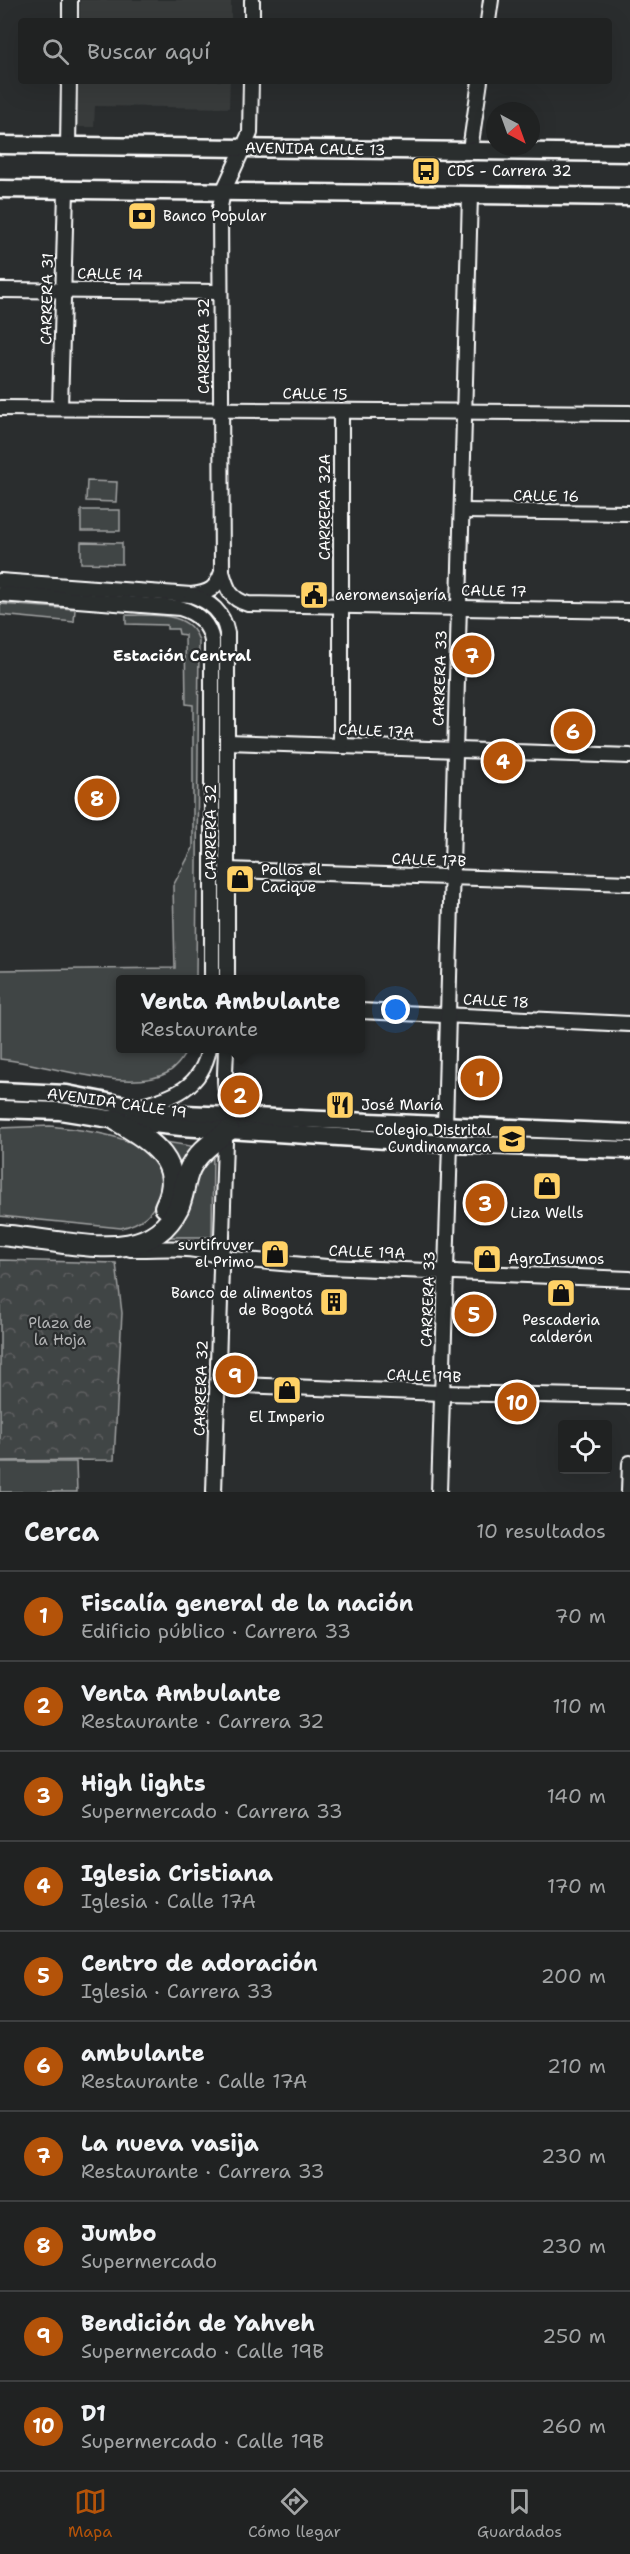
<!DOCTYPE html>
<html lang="es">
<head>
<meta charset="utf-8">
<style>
	:root { --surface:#202222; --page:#2d2f2f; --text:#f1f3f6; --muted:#a2a4a5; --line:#3d3f40; --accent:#b45309 }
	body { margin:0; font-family:"Shantell Sans",sans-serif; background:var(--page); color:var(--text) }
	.controls { position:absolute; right:18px; bottom:18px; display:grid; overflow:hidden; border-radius:6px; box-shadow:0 6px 24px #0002 }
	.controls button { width:54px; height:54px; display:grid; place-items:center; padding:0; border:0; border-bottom:2px solid var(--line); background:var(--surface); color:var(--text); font:30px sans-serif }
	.compass { position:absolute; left:486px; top:102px; width:54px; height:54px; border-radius:50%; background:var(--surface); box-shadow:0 6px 24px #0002; rotate:139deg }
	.you { position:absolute; left:396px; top:1010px; width:21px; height:21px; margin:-15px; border:4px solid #fff; border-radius:50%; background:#1a73e8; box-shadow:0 0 0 9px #1a73e833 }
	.badge { display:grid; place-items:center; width:39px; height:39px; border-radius:50%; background:var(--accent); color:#fff; font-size:20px; font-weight:700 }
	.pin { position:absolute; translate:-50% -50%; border:3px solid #fff; box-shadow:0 2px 6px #0006 }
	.popup { position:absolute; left:116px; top:975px; width:249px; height:78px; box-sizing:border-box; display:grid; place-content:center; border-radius:6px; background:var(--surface); filter:drop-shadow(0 2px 4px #0005); font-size:20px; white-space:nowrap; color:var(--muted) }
	.popup b { font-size:22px; color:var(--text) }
	.popup::after { content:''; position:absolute; left:50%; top:100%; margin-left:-12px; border:12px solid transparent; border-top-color:var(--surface) }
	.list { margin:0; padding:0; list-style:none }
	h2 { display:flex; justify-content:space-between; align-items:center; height:78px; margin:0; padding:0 24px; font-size:26px }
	h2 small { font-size:20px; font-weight:400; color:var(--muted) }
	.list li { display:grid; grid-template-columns:39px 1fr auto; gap:18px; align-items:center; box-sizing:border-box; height:90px; padding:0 24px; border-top:2px solid var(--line) }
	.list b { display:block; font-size:22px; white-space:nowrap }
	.list p { margin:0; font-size:20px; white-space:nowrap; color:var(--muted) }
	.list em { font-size:20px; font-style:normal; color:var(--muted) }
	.icon { flex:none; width:33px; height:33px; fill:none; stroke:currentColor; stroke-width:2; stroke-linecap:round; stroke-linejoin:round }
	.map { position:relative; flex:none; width:630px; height:1492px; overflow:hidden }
	.search { position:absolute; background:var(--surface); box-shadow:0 6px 24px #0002; left:18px; right:18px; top:18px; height:66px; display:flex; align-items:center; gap:15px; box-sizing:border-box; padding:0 21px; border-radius:6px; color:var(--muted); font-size:22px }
	.sheet { height:978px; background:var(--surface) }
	nav { display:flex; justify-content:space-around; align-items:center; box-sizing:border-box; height:84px; border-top:2px solid var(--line); background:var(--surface); font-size:16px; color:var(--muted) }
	nav a { display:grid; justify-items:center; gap:3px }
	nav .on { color:var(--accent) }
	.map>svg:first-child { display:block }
	.built { fill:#373a3b }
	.green { fill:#414445; stroke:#a0a2a2; stroke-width:1.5 }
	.forest { fill:url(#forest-crowns); stroke:#a0a2a2; stroke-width:1.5 }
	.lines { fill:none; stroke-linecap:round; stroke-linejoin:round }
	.minor-casing { stroke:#fff; stroke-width:18 }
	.major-casing { stroke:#fff; stroke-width:21 }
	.highway-casing { stroke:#fff; stroke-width:24 }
	.minor { stroke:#2a2d2e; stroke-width:14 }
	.major { stroke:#2a2d2e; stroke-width:16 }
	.highway { stroke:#2a2d2e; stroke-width:20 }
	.labels { text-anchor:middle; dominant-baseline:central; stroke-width:4.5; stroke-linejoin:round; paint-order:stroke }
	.street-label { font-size:15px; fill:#fff; stroke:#2a2d2e }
	.poi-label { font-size:15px; fill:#fff; stroke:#2a2d2e; text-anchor:start }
	.park-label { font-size:15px; fill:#b3b4b5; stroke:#2a2d2e }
	.neighbourhood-label { font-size:16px; font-weight:bold; fill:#fff; stroke:#2a2d2e }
</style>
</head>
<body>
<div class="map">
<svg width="630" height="1492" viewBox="0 0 630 1492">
	<defs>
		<pattern id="forest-crowns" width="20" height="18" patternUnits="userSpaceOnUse" patternTransform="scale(1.5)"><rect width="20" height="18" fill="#414445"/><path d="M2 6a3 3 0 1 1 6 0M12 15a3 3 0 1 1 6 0" fill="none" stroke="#5e6061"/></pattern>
	</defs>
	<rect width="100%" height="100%" fill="#2a2d2e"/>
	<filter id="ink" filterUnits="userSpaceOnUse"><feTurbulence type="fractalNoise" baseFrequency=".0167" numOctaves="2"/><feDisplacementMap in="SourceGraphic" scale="12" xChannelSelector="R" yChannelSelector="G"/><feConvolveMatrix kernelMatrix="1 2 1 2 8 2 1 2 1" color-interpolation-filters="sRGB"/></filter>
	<g filter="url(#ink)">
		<!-- built -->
		<g class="built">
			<rect x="80" y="0" width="151" height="21"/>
			<path d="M78,81h152l-1,27 -134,-2 -1,21h-17z"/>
		</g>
		<!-- green -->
		<g class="green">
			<path d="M87,481l30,1 -1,20 -30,-1z"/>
			<rect x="81" y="510" width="39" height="21"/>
			<path d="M81,542l41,1v21l-41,-1z"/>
			<path d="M0,604l75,5 -1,13 -74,-7z"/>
			<path d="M126,615c26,1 64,-5 73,26l-3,338 -76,1v68l68,1c-6,9 -11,19 -21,24 -39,21 -122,-10 -167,-14v-89l175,-2 -2,-82 20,-38v-143l-7,-1 -1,-69 -6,-1 -1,-5h-11v-4l-41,-1z"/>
			<path d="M50,1126c34,5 99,8 110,46 3,9 4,13 0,22 -7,20 -18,29 -39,34l-121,-12v-88z"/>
			<path d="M159,1141l38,6 -21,39z"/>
			<path d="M213,1151l-1,86h-46l30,-60z"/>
			<path d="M0,1462h76l1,30h-77z"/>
		</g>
		<!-- forest -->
		<path class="forest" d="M0,1260l116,3 6,50 -8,147 -114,1z"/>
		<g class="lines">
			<!-- minor casing -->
			<g class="minor-casing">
				<g id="minor">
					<path d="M70,21v-21"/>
					<path d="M252,21v-21"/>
					<path d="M488,21l3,-21"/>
					<path d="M251,81l-1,52 -27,59 -3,15 2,365c5,17 8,27 26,32l382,7"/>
					<path d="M68,147l1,-66"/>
					<path d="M470,150l10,-69"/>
					<path d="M0,290l220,2"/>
					<path d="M0,408l630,5"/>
					<path d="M60,408l6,-217"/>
					<path d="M462,511l168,2"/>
					<path d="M0,581l191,14c19,-2 25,-6 31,-23"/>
					<path d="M0,594l180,14c17,5 29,15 32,33v339"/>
					<path d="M191,595c20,7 32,17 36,38v347"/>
					<path d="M228,742l402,14"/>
					<path d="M341,746v-335"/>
					<path d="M228,870l402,13"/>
					<path d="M360,1011l270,13"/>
					<path d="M226,1048c0,27 -8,53 18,69"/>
					<path d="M138,1107c34,-9 64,-19 71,-59"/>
					<path d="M445,1126l25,-931"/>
					<path d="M130,1249c32,1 64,-5 93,9l104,9 303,12"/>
					<path d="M217,1384l224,9 189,4"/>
					<path d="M214,1492l11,-351"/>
					<path d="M439,1492l11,-348"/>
					<path d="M629,1492l1,-29"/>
				</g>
			</g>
			<!-- major casing -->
			<g class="major-casing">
				<g id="major">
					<path d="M0,145l630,8"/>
					<path d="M0,189l630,8"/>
					<path d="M0,1091l67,3 87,17 30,3 446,19"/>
					<path d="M0,1109l60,2 56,9 65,7 269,17 180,6"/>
				</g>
			</g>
			<!-- highway casing -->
			<g class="highway-casing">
				<g id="highway">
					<path d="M116,1120c33,20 72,42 49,87"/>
					<path d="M0,1235c21,2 43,5 64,8 42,5 91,11 114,-35 5,-11 6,-24 10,-35 7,-19 25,-31 41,-43"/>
				</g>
			</g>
			<!-- minor -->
			<use href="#minor" class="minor"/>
			<!-- major -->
			<use href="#major" class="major"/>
			<!-- highway -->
			<use href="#highway" class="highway"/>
		</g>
	</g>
	<!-- icons -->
	<defs>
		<g id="bus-square" transform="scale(1.5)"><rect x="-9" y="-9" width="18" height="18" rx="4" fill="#ffd166" stroke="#2a2d2e"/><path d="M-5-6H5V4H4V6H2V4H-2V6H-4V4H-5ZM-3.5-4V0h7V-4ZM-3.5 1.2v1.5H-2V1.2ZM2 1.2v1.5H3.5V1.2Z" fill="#111"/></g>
		<g id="bank-square" transform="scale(1.5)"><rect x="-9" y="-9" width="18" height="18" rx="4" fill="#ffd166" stroke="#2a2d2e"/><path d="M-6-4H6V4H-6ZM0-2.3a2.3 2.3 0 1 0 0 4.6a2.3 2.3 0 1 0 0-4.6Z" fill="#111"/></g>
		<g id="civic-square" transform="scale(1.5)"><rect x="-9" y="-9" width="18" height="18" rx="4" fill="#ffd166" stroke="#2a2d2e"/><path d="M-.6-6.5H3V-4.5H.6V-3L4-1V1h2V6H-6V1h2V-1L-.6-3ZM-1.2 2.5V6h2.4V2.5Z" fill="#111"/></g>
		<g id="shop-square" transform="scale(1.5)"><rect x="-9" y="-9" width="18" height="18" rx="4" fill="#ffd166" stroke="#2a2d2e"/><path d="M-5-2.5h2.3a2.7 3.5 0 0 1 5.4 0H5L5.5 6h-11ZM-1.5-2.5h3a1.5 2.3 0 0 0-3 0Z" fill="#111"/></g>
		<g id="restaurant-square" transform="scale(1.5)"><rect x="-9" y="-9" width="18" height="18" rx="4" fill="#ffd166" stroke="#2a2d2e"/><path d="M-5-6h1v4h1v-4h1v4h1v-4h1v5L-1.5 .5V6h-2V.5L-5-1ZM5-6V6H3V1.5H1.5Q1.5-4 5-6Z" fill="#111"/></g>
		<g id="school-square" transform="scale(1.5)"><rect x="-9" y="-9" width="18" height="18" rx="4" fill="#ffd166" stroke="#2a2d2e"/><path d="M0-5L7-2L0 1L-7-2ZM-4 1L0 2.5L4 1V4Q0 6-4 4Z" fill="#111"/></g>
		<g id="building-square" transform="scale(1.5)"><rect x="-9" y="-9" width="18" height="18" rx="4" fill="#ffd166" stroke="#2a2d2e"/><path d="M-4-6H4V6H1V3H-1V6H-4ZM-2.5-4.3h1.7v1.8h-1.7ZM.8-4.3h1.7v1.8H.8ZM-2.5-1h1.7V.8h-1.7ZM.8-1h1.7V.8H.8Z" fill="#111"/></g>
	</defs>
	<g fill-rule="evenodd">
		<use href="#bus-square" x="426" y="171"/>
		<use href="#bank-square" x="142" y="216"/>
		<use href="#civic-square" x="314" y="595"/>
		<use href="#shop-square" x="240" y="879"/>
		<use href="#restaurant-square" x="340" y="1105"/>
		<use href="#school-square" x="512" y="1139"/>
		<use href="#shop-square" x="547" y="1186"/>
		<use href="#shop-square" x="275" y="1254"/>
		<use href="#shop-square" x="487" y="1259"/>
		<use href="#shop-square" x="561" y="1293"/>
		<use href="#building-square" x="334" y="1302"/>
		<use href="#shop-square" x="287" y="1390"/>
	</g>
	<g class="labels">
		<!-- street labels -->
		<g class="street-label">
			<text transform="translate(315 149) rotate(1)">AVENIDA CALLE 13</text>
			<text transform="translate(110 274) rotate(1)">CALLE 14</text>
			<text transform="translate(47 299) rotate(-89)">CARRERA 31</text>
			<text transform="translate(204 346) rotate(-90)">CARRERA 32</text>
			<text transform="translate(315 394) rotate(1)">CALLE 15</text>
			<text transform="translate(546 496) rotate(1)">CALLE 16</text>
			<text transform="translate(325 507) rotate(-90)">CARRERA 32A</text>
			<text transform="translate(494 591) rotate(1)">CALLE 17</text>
			<text transform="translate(440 678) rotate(-88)">CARRERA 33</text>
			<text transform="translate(376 731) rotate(2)">CALLE 17A</text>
			<text transform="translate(211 832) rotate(-90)">CARRERA 32</text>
			<text transform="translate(429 860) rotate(2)">CALLE 17B</text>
			<text transform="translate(496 1001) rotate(3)">CALLE 18</text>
			<text transform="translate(117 1103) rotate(8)">AVENIDA CALLE 19</text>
			<text transform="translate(367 1252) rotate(2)">CALLE 19A</text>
			<text transform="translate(428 1299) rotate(-88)">CARRERA 33</text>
			<text transform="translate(424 1376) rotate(2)">CALLE 19B</text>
			<text transform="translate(201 1388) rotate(-88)">CARRERA 32</text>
		</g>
		<!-- poi labels -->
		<g class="poi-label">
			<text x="447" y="171">CDS - Carrera 32</text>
			<text x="163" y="216">Banco Popular</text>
			<text x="335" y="595">aeromensajería</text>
			<text x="261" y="870">Pollos el<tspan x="261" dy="17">Cacique</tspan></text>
			<text x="361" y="1105">José María</text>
			<text x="491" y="1130" text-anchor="end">Colegio Distrital<tspan x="491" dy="17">Cundinamarca</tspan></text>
			<text x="547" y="1213" text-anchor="middle">Liza Wells</text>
			<text x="254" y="1245" text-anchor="end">surtifruver<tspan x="254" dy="17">el Primo</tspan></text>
			<text x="508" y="1259">AgroInsumos</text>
			<text x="313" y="1293" text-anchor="end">Banco de alimentos<tspan x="313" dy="17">de Bogotá</tspan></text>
			<text x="561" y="1320" text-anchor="middle">Pescaderia<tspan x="561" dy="17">calderón</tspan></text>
			<text x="287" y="1417" text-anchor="middle">El Imperio</text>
		</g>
		<!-- park labels -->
		<g class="park-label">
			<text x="60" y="1323">Plaza de<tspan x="60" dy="17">la Hoja</tspan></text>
		</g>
		<!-- neighbourhood labels -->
		<g class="neighbourhood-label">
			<text x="182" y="655">Estación Central</text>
		</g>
	</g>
</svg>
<div class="controls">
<button><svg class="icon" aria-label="locate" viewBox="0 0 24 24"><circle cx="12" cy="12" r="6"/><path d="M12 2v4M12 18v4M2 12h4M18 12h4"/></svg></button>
</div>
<svg class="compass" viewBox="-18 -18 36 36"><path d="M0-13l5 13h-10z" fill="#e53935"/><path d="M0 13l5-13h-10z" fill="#a2a4a5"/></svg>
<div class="you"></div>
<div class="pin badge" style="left:480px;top:1078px">1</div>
<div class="pin badge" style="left:240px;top:1095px">2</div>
<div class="popup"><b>Venta Ambulante</b>Restaurante</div>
<div class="pin badge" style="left:485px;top:1203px">3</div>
<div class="pin badge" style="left:503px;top:761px">4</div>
<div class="pin badge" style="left:474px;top:1314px">5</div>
<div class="pin badge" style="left:573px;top:731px">6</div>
<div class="pin badge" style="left:472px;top:655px">7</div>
<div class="pin badge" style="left:97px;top:798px">8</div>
<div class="pin badge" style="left:235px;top:1375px">9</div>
<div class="pin badge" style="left:517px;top:1402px">10</div>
<div class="search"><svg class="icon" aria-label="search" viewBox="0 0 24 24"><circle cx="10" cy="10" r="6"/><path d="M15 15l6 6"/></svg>Buscar aquí</div>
</div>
<section class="sheet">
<h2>Cerca<small>10 resultados</small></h2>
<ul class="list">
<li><span class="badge">1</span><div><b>Fiscalía general de la nación</b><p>Edificio público · Carrera 33</p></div><em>70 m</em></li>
<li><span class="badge">2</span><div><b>Venta Ambulante</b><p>Restaurante · Carrera 32</p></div><em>110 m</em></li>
<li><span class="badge">3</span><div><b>High lights</b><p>Supermercado · Carrera 33</p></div><em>140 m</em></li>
<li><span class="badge">4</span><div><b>Iglesia Cristiana</b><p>Iglesia · Calle 17A</p></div><em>170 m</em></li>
<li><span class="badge">5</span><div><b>Centro de adoración</b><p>Iglesia · Carrera 33</p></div><em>200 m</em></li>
<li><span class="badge">6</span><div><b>ambulante</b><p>Restaurante · Calle 17A</p></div><em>210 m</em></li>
<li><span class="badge">7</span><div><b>La nueva vasija</b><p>Restaurante · Carrera 33</p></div><em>230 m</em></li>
<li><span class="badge">8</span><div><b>Jumbo</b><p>Supermercado</p></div><em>230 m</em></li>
<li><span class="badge">9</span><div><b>Bendición de Yahveh</b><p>Supermercado · Calle 19B</p></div><em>250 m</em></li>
<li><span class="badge">10</span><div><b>D1</b><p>Supermercado · Calle 19B</p></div><em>260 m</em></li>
</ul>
</section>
<nav>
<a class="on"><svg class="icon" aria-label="map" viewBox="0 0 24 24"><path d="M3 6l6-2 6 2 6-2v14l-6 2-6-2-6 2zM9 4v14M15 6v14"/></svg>Mapa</a>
<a><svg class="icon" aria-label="directions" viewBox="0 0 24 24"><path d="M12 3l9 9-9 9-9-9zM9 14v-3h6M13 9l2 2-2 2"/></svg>Cómo llegar</a>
<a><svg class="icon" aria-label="saved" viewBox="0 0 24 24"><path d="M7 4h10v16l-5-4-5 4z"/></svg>Guardados</a>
</nav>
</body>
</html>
